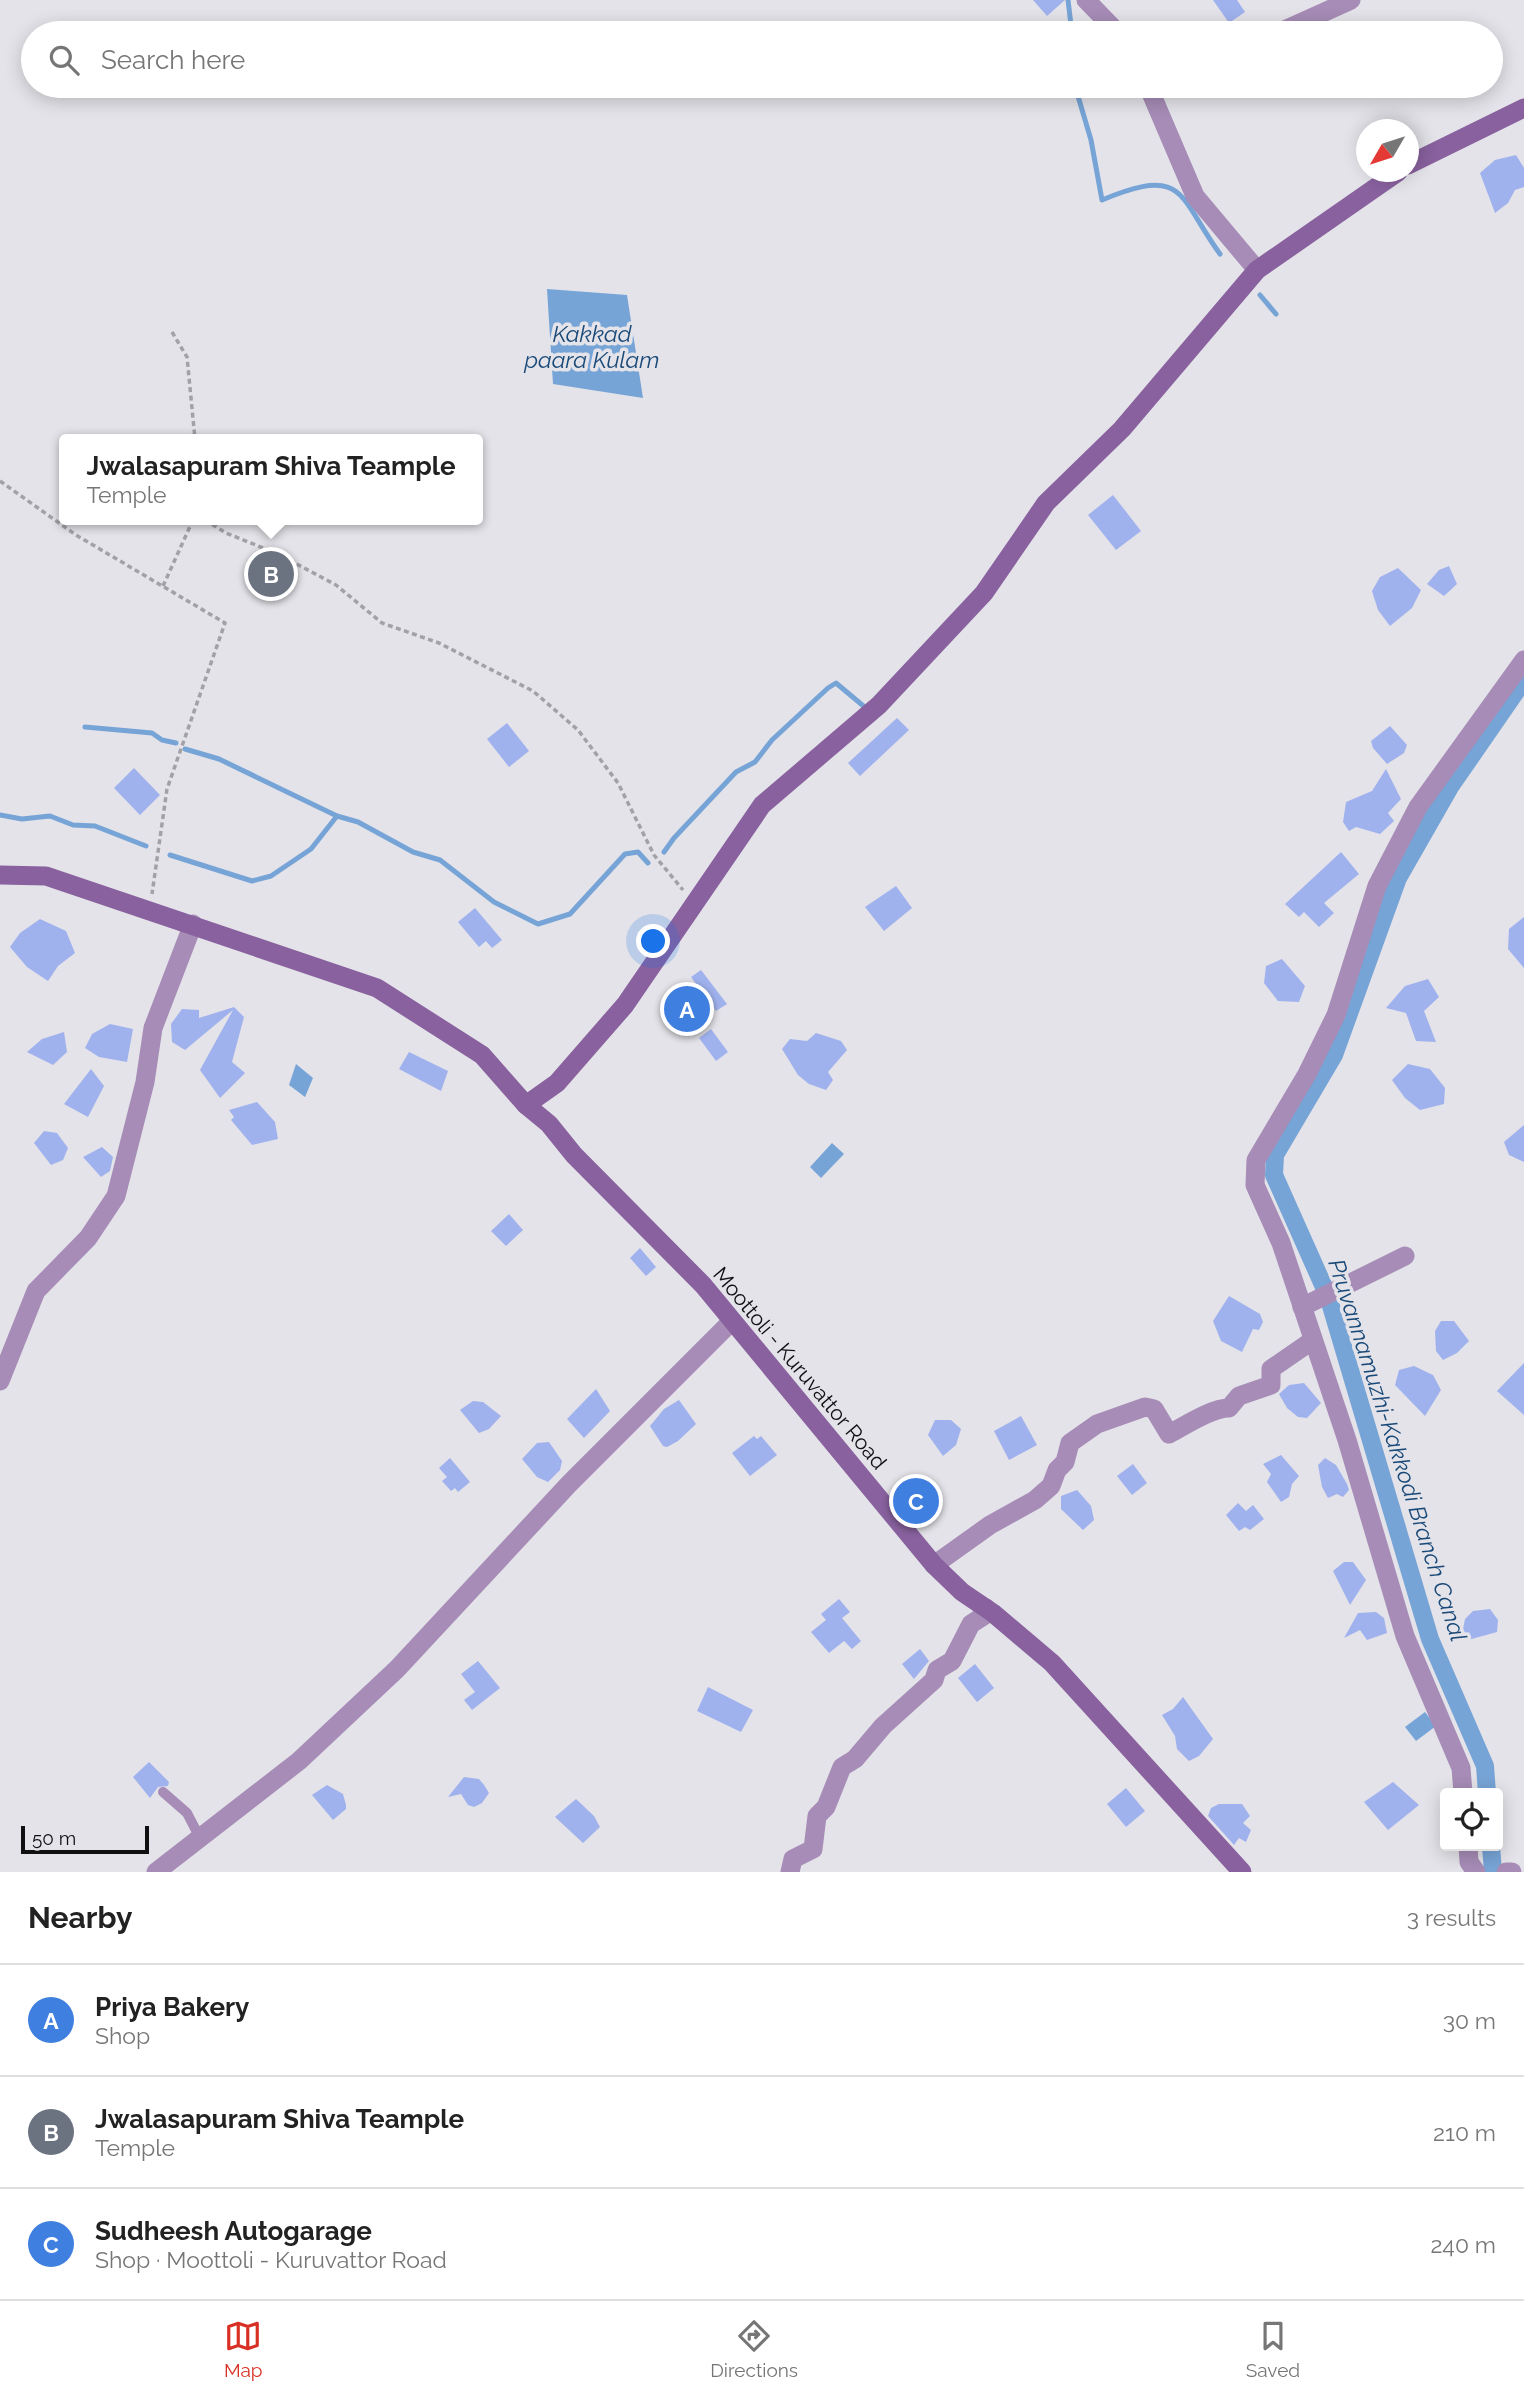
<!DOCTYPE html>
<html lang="en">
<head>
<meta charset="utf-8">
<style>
	:root { --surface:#fff; --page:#f2f2f2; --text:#222; --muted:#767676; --line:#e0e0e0; --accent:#d93025 }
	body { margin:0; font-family:Raleway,sans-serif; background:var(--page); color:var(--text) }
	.controls { position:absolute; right:21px; bottom:21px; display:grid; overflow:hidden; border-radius:7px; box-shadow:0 4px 18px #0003 }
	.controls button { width:63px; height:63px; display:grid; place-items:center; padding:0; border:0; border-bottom:2px solid var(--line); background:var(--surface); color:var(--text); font:35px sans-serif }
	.compass { position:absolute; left:1356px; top:119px; width:63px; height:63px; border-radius:50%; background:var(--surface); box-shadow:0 4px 18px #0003; rotate:231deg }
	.scale { position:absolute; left:21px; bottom:18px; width:128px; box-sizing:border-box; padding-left:7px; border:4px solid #101012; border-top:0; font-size:19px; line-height:24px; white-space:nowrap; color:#101012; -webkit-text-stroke:5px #e4e3e9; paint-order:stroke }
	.you { position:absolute; left:654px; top:942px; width:24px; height:24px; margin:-18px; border:5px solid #fff; border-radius:50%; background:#1a73e8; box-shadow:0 0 0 10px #1a73e833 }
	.badge { display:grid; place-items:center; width:46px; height:46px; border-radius:50%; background:var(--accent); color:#fff; font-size:23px; font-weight:700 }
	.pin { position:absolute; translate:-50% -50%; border:4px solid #fff; box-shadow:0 2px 7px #0006 }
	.popup { position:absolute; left:59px; top:434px; width:424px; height:91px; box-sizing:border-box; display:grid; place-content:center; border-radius:7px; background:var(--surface); filter:drop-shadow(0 2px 5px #0005); font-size:23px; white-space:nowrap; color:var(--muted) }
	.popup b { font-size:26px; color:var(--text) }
	.popup::after { content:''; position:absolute; left:50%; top:100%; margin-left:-14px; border:14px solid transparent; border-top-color:var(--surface) }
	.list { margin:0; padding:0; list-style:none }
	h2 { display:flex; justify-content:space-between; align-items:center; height:91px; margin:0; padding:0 28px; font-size:30px }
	h2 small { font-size:23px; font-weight:400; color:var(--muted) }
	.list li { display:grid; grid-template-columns:46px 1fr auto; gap:21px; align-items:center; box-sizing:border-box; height:112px; padding:0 28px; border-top:2px solid var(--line) }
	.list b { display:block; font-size:26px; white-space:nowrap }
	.list p { margin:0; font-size:23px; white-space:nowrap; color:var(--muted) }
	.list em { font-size:23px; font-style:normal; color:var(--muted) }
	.icon { flex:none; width:38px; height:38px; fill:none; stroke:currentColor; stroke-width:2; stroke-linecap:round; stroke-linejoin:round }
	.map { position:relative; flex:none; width:1524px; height:1872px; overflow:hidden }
	.search { position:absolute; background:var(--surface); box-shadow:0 4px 18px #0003; left:21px; right:21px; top:21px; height:77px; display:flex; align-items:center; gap:18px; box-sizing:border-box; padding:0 24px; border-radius:38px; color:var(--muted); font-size:26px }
	.sheet { height:427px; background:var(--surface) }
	nav { display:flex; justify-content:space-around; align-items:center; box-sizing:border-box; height:98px; border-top:2px solid var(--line); background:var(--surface); font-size:19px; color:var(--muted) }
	nav a { display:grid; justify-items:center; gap:4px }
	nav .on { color:var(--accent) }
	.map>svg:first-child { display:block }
	.water { fill:#77a4d6 }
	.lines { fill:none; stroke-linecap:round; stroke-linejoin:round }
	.stream { stroke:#77a4d6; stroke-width:5 }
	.canal { stroke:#77a4d6; stroke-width:18 }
	.building { fill:#a0b2ee }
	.path { stroke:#a2a1a6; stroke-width:3.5; stroke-dasharray:5 3.5; stroke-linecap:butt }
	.service { stroke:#a68cb6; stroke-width:10 }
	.minor { stroke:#a68cb6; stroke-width:19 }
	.secondary { stroke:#88619e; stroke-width:19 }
	.labels { text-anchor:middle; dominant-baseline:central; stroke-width:7; stroke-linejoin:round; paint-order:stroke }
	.street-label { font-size:21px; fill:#101012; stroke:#e4e3e9 }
	.water-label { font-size:23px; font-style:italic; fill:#194978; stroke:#e4e3e9 }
</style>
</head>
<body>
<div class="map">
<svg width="1524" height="1872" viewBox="0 0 1524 1872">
	<rect width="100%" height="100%" fill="#e4e3e9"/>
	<!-- water -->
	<g class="water">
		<path d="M547,289l80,6 16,103 -90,-14z"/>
		<path d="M296,1064l17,14 -8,19 -16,-12z"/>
		<path d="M832,1143l12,11 -23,24 -11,-11z"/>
		<path d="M1425,1712l11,14 -20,15 -11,-14z"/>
	</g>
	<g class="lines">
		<!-- stream -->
		<g class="stream">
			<path d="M1068,0l4,33"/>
			<path d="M1075,86l16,54 11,60c84,-35 76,-4 118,54"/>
			<path d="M1260,295l16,19"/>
			<path d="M85,727l67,6 10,7 14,3"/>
			<path d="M185,749l34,10 118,57"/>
			<path d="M0,815l22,4 28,-3 23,9 22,1 51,20"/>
			<path d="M664,852l10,-14 62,-66 19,-10 17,-22 56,-52 8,-5 31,26"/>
			<path d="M170,855l82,26 19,-5 40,-27 26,-33 21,6 55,30 27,8 54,42 44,22 32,-10 55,-60 13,-2 10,11"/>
		</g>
		<!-- canal -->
		<g class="canal">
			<path d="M1487,1793l-2,-27 -55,-127 -102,-343 -54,-121 1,-20 59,-100 64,-177 52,-91 74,-107"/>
			<path d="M1491,1846l2,26"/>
		</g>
	</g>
	<!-- building -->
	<g class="building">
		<path d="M1033,0h32l-18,16z"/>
		<path d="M1213,0h24l8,12 -16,11z"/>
		<path d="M1516,155l8,13v19l-9,3 -7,13 -13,10 -15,-40 15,-13z"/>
		<path d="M1113,495l28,36 -25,19 -28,-35z"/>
		<path d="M1449,566l8,18 -13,12 -17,-12 12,-14z"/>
		<path d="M1398,568l23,22 -9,18 -22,18 -12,-16 -6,-19 8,-14z"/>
		<path d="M897,718l12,12 -49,46 -12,-13z"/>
		<path d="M507,723l22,28 -20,16 -22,-28z"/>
		<path d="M1390,726l17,19 -3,8 -17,11 -14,-16 -2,-7z"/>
		<path d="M134,768l26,27 -20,20 -26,-27z"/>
		<path d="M1386,769l15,30 -13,14 6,8 -14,13 -24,-7 -7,4 -6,-9 3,-20 26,-11z"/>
		<path d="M1341,852l18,22 -35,29 10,10 -15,14 -15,-15 -5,5 -14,-13z"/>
		<path d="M896,886l16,22 -28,23 -19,-24z"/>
		<path d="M475,908l27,32 -10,8 -6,-7 -7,6 -21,-25z"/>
		<path d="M1524,917v51l-16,-19 1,-20z"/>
		<path d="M40,919l26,12 9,22 -17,13 -10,15 -21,-14 -17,-20 10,-14z"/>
		<path d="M1282,959l23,27 -6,16 -21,-1 -14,-18 2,-17z"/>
		<path d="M701,970l26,34 -11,7 -25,-34z"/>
		<path d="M1428,979l11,18 -15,14 12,31 -20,-1 -10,-28 -20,-5 19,-22z"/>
		<path d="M234,1007l10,10 -12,45 13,11 -25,25 -20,-28 33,-60 -48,40 -13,-8 -1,-18 11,-15 17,1v8z"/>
		<path d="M110,1024l23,5 -6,33 -28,-5 -14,-9 7,-14z"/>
		<path d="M711,1029l17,23 -12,9 -17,-23z"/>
		<path d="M64,1032l3,20 -14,13 -26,-13 15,-13z"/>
		<path d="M816,1033l25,8 6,9 -19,22 5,8 -7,10 -17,-6 -11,-9 -16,-26 8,-10 17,2z"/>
		<path d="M409,1052l39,19 -7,20 -42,-22z"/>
		<path d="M1408,1064l22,5 15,19 -1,16 -24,6 -15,-12 -13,-18z"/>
		<path d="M91,1069l13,17 -16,31 -24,-13z"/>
		<path d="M257,1102l18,20 3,17 -26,6 -21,-25 3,-3 -5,-7z"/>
		<path d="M1524,1125v37l-15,-7 -5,-13z"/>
		<path d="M44,1131l13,2 11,15 -5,12 -12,5 -17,-22z"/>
		<path d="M102,1147l11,10 -3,14 -9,6 -18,-20z"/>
		<path d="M509,1214l14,16 -17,16 -15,-15z"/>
		<path d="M640,1248l16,19 -10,9 -16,-18z"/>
		<path d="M1229,1296l31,18 3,8 -4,8 -6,-1 -11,23 -21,-11 -8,-20z"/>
		<path d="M1441,1321h13l15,20 -12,12 -14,7 -7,-9 -1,-20z"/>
		<path d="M1524,1363v52l-27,-24z"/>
		<path d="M1414,1366l19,9 8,15 -16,26 -30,-31 4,-15z"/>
		<path d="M1304,1383l17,20 -14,15 -9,-1 -11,-9 -8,-14 10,-9z"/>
		<path d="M596,1389l14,22 -26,27 -17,-19z"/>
		<path d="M679,1400l17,24 -18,17 -11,6 -4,-1 -13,-20 14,-17z"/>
		<path d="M473,1401l10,1 18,14 -12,13 -10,4 -19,-23z"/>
		<path d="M1021,1416l16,29 -28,15 -15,-29z"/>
		<path d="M935,1420h16l10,9 -5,16 -13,11 -15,-21z"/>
		<path d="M754,1436l3,3 4,-3 16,19 -27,21 -18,-23z"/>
		<path d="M549,1442l13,19 -2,9 -12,12 -11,-5 -15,-18 15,-16z"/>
		<path d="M1281,1455l18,21 -7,8 -3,13 -8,5 -14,-20 4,-8 -8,-10z"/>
		<path d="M450,1458l20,24 -12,10 -3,-4 -4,3 -9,-10 5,-4 -8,-9z"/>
		<path d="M1325,1458l11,7 11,19 2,6 -6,7 -6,-3 -9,4 -6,-11 -4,-22z"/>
		<path d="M1133,1464l14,19 -15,12 -15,-19z"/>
		<path d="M916,1487l14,18 -14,11 -14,-18z"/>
		<path d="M1077,1490l14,16 3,14 -11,10 -22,-21v-13z"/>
		<path d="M1238,1503l8,8 7,-6 11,14 -14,11 -5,-3 -6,4 -13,-16z"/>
		<path d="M1344,1562h9l13,18 -16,25 -17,-34z"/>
		<path d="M839,1599l11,13 -8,6 19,23 -9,8 -8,-8 -15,12 -18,-21 15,-12 -5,-6z"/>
		<path d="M1490,1609l8,11 -1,12 -29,8 -5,-11 2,-10 8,-8z"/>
		<path d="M1376,1612l8,6 3,15 -20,7 -7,-10 -16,8 14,-25z"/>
		<path d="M920,1649l9,12 -15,18 -12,-15z"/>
		<path d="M478,1661l22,27 -28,22 -8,-10 11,-8 -14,-18z"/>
		<path d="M975,1664l19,24 -17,14 -19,-24z"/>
		<path d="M708,1687l45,23 -12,22 -44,-21z"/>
		<path d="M1183,1697l30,42 -14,17 -10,5 -12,-12 -2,-13 -13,-21 11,-6z"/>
		<path d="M149,1762l20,20 -1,4 -10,1 -8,11 -17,-21z"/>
		<path d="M464,1777l15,2 5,6 5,8 -7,10 -8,4 -6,-2 -7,-11 -13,3z"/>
		<path d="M1393,1782l26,23 -31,25 -24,-28z"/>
		<path d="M327,1785l16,9 3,11v4l-13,11 -21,-25z"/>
		<path d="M1126,1788l19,23 -19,16 -19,-23z"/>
		<path d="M576,1799l18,17 6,11 -17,16 -28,-26z"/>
		<path d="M1219,1804h23l8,12 -7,7 8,7 -5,12 -7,-4 -5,7 -26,-29 3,-8z"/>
	</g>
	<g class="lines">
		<!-- path -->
		<g class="path">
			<path d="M172,332l15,25 8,82"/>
			<path d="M0,481l76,54 149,88 -58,166 -15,105"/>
			<path d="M205,520l21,13 52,21 58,31 46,38 57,20 94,48 45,39 40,53 36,72 29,35"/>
			<path d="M163,586l30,-66"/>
		</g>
		<!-- service -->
		<path class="service" d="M163,1792l24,21 13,25"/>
		<!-- minor -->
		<g class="minor">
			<path d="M1086,0l32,33"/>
			<path d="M1278,33l73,-33"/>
			<path d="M1148,86l47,110 62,74"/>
			<path d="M1302,1307l103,-51"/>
			<path d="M0,1381l36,-90 52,-53 28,-42 29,-114 8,-54 40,-104"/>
			<path d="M934,1565l56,-40 45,-25 16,-14 6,-16 8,-8 5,-19 27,-19 48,-17 9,2 15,25c17,-9 43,-26 60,-26l10,-12 32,-11v-16l42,-29"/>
			<path d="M1463,1793l-2,-25 -56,-132 -58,-196 -66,-197 -26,-58 1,-25 51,-86 29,-59 41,-129 41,-79 106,-147"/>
			<path d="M1468,1846l1,16 7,10"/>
			<path d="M156,1872l143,-111 98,-92 172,-185 162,-162"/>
			<path d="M790,1872l3,-13 20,-10 4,-33 9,-9 16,-40 13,-8 28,-33 51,-46 3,-10 15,-9 19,-37 14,-9 1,-7"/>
			<path d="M1506,1872h6"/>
		</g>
		<!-- secondary -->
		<g class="secondary">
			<path d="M1408,165l116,-57"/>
			<path d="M0,875l46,1 331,112 105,67 44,50 23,19 25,31 129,130 231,280 28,27 31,21 59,50 190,209"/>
			<path d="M526,1105l31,-22 68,-78 137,-200 117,-100 105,-112 62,-90 76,-74 135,-159 141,-98"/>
		</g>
	</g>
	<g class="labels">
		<!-- street labels -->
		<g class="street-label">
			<text transform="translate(800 1368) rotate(50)">Moottoli - Kuruvattor Road</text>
		</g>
		<!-- water labels -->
		<g class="water-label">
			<text x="592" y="333">Kakkad<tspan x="592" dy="26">paara Kulam</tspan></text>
			<text transform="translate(1398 1450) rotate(72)">Pruvannamuzhi-Kakkodi Branch Canal</text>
		</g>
	</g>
</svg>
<div class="controls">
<button><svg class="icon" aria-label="locate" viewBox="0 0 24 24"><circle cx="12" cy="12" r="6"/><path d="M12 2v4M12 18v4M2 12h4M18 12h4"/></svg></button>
</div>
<svg class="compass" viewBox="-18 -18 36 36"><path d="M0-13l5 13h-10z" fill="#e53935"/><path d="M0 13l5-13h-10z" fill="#767676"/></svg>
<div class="scale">50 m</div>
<div class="you"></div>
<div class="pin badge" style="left:687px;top:1009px;background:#3f7fe0">A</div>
<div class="pin badge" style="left:271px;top:574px;background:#6b7280">B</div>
<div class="popup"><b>Jwalasapuram Shiva Teample</b>Temple</div>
<div class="pin badge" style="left:916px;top:1501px;background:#3f7fe0">C</div>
<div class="search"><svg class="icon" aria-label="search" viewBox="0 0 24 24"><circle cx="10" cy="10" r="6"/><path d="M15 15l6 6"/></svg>Search here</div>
</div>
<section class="sheet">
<h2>Nearby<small>3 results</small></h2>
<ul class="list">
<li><span class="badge" style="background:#3f7fe0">A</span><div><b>Priya Bakery</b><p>Shop</p></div><em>30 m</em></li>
<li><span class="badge" style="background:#6b7280">B</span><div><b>Jwalasapuram Shiva Teample</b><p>Temple</p></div><em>210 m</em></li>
<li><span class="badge" style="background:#3f7fe0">C</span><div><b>Sudheesh Autogarage</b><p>Shop · Moottoli - Kuruvattor Road</p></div><em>240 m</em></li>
</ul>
</section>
<nav>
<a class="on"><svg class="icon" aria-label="map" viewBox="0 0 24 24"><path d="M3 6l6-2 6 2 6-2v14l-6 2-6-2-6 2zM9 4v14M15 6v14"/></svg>Map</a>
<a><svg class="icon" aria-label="directions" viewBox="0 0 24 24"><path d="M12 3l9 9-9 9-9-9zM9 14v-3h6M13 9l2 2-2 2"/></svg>Directions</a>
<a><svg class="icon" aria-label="saved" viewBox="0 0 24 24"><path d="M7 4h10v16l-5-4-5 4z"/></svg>Saved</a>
</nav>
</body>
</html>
